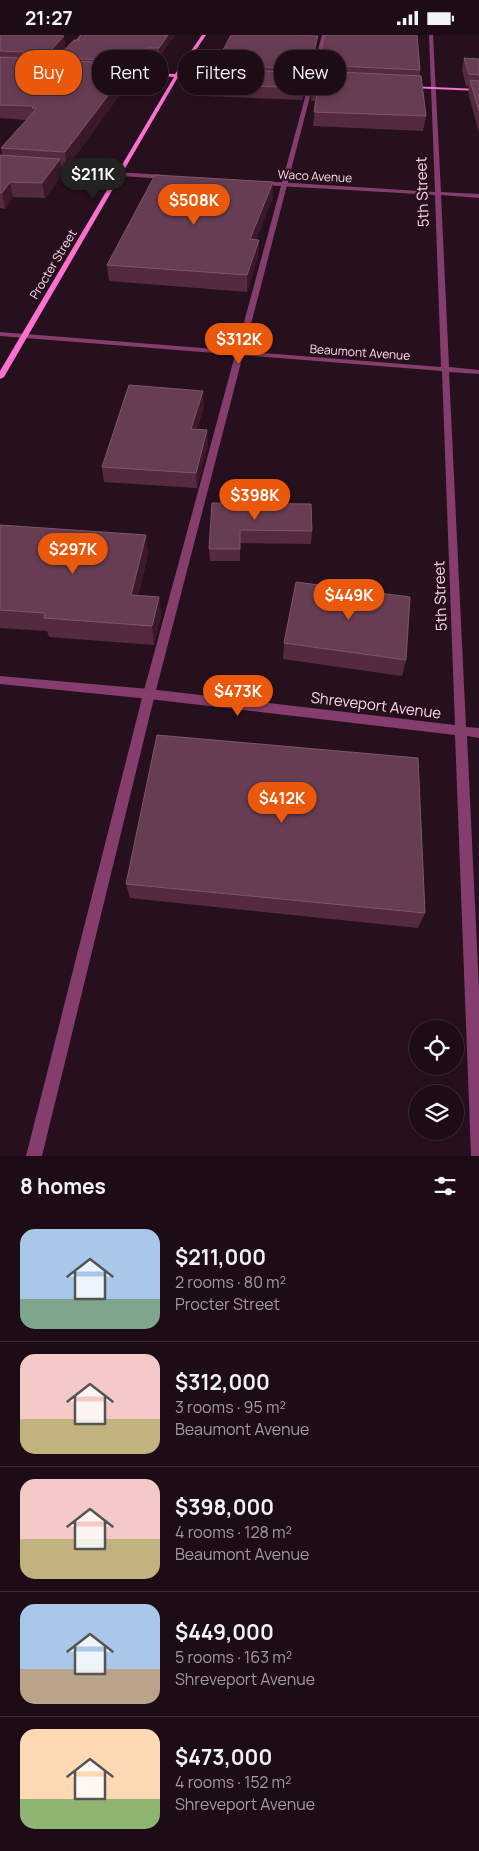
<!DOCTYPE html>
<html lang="en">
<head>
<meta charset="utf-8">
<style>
	:root { --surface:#1d0c16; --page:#25151f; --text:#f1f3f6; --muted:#a09ba1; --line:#3b2c35; --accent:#ea580c }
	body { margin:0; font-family:Manrope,sans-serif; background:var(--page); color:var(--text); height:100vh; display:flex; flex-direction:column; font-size:19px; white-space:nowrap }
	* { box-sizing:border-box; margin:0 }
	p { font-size:16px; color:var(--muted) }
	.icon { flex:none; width:28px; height:28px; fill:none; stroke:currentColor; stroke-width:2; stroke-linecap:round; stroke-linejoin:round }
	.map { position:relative; height:1121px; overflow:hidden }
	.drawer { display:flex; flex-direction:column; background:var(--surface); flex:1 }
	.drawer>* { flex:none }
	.guide { position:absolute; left:15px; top:15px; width:450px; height:45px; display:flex; gap:10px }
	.tools { position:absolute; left:409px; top:985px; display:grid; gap:10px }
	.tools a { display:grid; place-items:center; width:55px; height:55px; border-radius:50%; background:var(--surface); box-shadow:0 2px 8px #0003,0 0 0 1px var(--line); font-size:25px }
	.price { position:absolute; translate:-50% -42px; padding:0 11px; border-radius:18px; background:var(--accent); color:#fff; font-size:16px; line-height:32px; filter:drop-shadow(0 1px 2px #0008) }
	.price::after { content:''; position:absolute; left:50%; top:30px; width:15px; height:11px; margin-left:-8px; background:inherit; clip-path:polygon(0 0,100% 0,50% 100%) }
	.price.selected { background:#222; color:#fff }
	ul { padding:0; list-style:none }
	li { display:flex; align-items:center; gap:15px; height:125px; padding:0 20px }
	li+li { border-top:1px solid var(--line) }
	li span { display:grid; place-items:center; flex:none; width:140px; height:100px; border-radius:15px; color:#555 }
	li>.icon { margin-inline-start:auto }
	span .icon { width:60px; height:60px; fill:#fffc; stroke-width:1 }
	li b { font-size:21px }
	h2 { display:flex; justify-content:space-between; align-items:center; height:60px; padding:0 20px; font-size:21px }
	.pill { padding:0 18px; border-radius:20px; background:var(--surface); box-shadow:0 2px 8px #0003,0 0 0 1px var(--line); font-size:18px; line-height:45px }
	.pill.selected { background:var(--accent); color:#fff }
	.status { display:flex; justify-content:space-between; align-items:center; height:35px; padding:0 25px; background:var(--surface); direction:ltr }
	.status svg { height:14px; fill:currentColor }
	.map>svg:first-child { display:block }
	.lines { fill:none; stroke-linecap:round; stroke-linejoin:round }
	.lane { fill:#853d6d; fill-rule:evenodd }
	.street { fill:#853d6d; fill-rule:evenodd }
	.secondary { fill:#fb71d0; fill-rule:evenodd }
	.wall { fill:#552a40 }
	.shaded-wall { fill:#3b182a }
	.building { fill:#673d53; stroke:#7f556b }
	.labels { text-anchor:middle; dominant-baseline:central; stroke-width:4; stroke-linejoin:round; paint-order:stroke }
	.far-street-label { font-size:12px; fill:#fed7ef; stroke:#27101d }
	.street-label { font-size:15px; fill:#fed7ef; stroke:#27101d }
</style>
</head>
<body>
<div class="status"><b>21:27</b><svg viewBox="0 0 49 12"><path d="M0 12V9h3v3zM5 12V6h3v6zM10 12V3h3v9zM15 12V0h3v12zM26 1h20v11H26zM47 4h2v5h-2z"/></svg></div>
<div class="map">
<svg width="479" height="1121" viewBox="0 0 479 1121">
	<rect width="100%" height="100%" fill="#27101d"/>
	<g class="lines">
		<path class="lane" d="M 80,0 L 84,0 L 70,15 L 68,15 Z
			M 322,0 L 326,0 L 155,659 L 42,1121 L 26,1121 L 143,659 Z"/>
		<path class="street" d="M 429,0 L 433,0 L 441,157 L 479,159 L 479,163 L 441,160 L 449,332 L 479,335 L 479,339 L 449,337 L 466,692 L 479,693 L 479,703 L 467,701 L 479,954 L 479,1121 L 471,1121 L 455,700 L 149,664 L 0,649 L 0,641 L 149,654 L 455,690 L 442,336 L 0,301 L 0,297 L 441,332 L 435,160 L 261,150 L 258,148 L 261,146 L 435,157 Z
			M 48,133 L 166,140 L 169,142 L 166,144 L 46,136 L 45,135 Z"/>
		<path class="secondary" d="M 202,0 L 206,0 L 179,40 L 223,43 L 221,44 L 178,42 L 4,342 L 0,344 L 0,336 L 174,42 L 119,38 L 121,37 L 175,39 Z
			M 293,45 L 326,47 L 328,48 L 326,49 L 291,47 Z
			M 409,51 L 479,54 L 479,56 L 411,53 Z"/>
	</g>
	<path class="wall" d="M 0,0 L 66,13 L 81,5 L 85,0 L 175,0 L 159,22 L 148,21 L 138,35 L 133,35 L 133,42 L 67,132 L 61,132 L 62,140 L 45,163 L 13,162 L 5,174 L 0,173 L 0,120 L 3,121 L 1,113 L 27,85 L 0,83 Z
		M 317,9 L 308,44 L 307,43 L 307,50 L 302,65 L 205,61 L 204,49 L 216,34 L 215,30 Z
		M 464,23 L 479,24 L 479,98 L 468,57 L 469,52 L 466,51 L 462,35 Z
		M 317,30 L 420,35 L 420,41 L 426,81 L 423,96 L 313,91 L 316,66 L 311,66 L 312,52 L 317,36 Z
		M 273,147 L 273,162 L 256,205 L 259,205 L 258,221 L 247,257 L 109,246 L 107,230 Z
		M 204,371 L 197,394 L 207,395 L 208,409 L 197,453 L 104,447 L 102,432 Z
		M 212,468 L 312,496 L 311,509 L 240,508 L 240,526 L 210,526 L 209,514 Z
		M 0,490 L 146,500 L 148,519 L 138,561 L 159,562 L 161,581 L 154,610 L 49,602 L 47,596 L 0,593 Z
		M 284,608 L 406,625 L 402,641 L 283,624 Z
		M 126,849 L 425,878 L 418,893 L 130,863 Z"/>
	<path class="shaded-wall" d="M 168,0 L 175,0 L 159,22 L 159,13 Z
		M 64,1 L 66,13 L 50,31 L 48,18 Z
		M 318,1 L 317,9 L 308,44 L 309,34 Z
		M 147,13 L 148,21 L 138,35 L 137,26 Z
		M 132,29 L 133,42 L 67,132 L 65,117 Z
		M 307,38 L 307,50 L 302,65 L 303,53 Z
		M 60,124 L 62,140 L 45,163 L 42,148 Z
		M 10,147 L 13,162 L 5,174 L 2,158 Z
		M 273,147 L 273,162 L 250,221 L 250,204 Z
		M 259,205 L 258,221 L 247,257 L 247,240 Z
		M 203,356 L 204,371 L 192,409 L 191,394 Z
		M 207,395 L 208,409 L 197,453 L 196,438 Z
		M 146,500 L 148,519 L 133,579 L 131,560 Z
		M 159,562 L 161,581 L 154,610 L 152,591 Z"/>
	<path class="building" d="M 0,0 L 52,0 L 64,1 L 48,18 L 0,16 Z
		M 85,0 L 168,0 L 159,13 L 147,13 L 137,26 L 57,23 L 74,5 L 81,5 Z
		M 231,0 L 296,0 L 318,1 L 309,34 L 215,30 Z
		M 325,0 L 417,0 L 420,35 L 317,30 Z
		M 0,22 L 132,29 L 65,117 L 1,113 L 37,73 L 32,73 L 34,71 L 0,70 Z
		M 464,23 L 479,24 L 479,40 L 469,39 Z
		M 212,33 L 307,38 L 303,53 L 204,49 Z
		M 316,36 L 421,41 L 426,81 L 314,77 L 318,52 L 312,52 Z
		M 470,45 L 479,46 L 479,76 Z
		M 0,120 L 60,124 L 42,148 L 10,147 L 2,158 L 0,158 Z
		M 155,140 L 273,147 L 250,204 L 259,205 L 247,240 L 107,230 Z
		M 129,350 L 203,356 L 191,394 L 207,395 L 196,438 L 102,432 Z
		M 212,468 L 311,469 L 312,496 L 240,495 L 240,514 L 209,514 Z
		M 0,490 L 146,500 L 131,560 L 159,562 L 152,591 L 44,583 L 45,578 L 0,575 Z
		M 296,547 L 410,562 L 406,625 L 284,608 Z
		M 157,700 L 418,723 L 425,878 L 126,849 Z"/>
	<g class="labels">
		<g class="far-street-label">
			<text transform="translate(315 141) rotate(3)">Waco Avenue</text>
			<text transform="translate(53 229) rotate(-59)">Procter Street</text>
			<text transform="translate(360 317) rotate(4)">Beaumont Avenue</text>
		</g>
		<g class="street-label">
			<text transform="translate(422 157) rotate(-92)">5th Street</text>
			<text transform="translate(440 561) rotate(-92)">5th Street</text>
			<text transform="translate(376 670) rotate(7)">Shreveport Avenue</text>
		</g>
	</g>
</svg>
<div class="tools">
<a><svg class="icon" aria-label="locate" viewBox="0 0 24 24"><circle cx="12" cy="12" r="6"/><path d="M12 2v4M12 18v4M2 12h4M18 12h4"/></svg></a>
<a><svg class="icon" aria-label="layers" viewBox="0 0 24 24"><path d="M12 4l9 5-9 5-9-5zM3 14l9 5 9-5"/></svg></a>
</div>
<b class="price selected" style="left:93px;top:165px">$211K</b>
<b class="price" style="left:194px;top:191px">$508K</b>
<b class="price" style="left:239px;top:330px">$312K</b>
<b class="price" style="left:255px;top:486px">$398K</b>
<b class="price" style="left:73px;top:540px">$297K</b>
<b class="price" style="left:349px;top:586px">$449K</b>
<b class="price" style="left:238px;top:682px">$473K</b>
<b class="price" style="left:282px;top:789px">$412K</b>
<div class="guide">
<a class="pill selected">Buy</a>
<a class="pill">Rent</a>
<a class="pill">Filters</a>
<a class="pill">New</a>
</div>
</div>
<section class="drawer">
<h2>8 homes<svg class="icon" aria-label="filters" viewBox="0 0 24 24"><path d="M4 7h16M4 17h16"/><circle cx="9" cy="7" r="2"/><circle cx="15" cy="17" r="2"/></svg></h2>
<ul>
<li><span style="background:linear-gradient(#a9c7e8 70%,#7fa58c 0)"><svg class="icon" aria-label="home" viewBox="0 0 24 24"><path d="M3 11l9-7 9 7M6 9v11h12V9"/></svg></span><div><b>$211,000</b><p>2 rooms · 80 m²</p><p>Procter Street</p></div></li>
<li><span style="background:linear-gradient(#f6c9c9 65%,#c2b280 0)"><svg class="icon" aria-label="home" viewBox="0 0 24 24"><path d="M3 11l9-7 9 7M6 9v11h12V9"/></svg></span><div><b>$312,000</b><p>3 rooms · 95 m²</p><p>Beaumont Avenue</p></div></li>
<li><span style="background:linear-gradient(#f6c9c9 60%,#c2b280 0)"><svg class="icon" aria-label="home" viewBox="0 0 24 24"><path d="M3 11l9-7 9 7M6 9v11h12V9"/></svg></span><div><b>$398,000</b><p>4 rooms · 128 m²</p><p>Beaumont Avenue</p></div></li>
<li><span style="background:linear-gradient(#a9c7e8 65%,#b9a48a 0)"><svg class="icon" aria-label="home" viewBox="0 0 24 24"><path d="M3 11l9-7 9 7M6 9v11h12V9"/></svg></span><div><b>$449,000</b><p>5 rooms · 163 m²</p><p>Shreveport Avenue</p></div></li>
<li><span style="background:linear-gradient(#ffd9b3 70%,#8fb573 0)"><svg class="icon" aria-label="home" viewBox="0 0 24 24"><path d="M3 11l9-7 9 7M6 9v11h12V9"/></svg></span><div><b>$473,000</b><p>4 rooms · 152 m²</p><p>Shreveport Avenue</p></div></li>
</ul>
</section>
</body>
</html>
